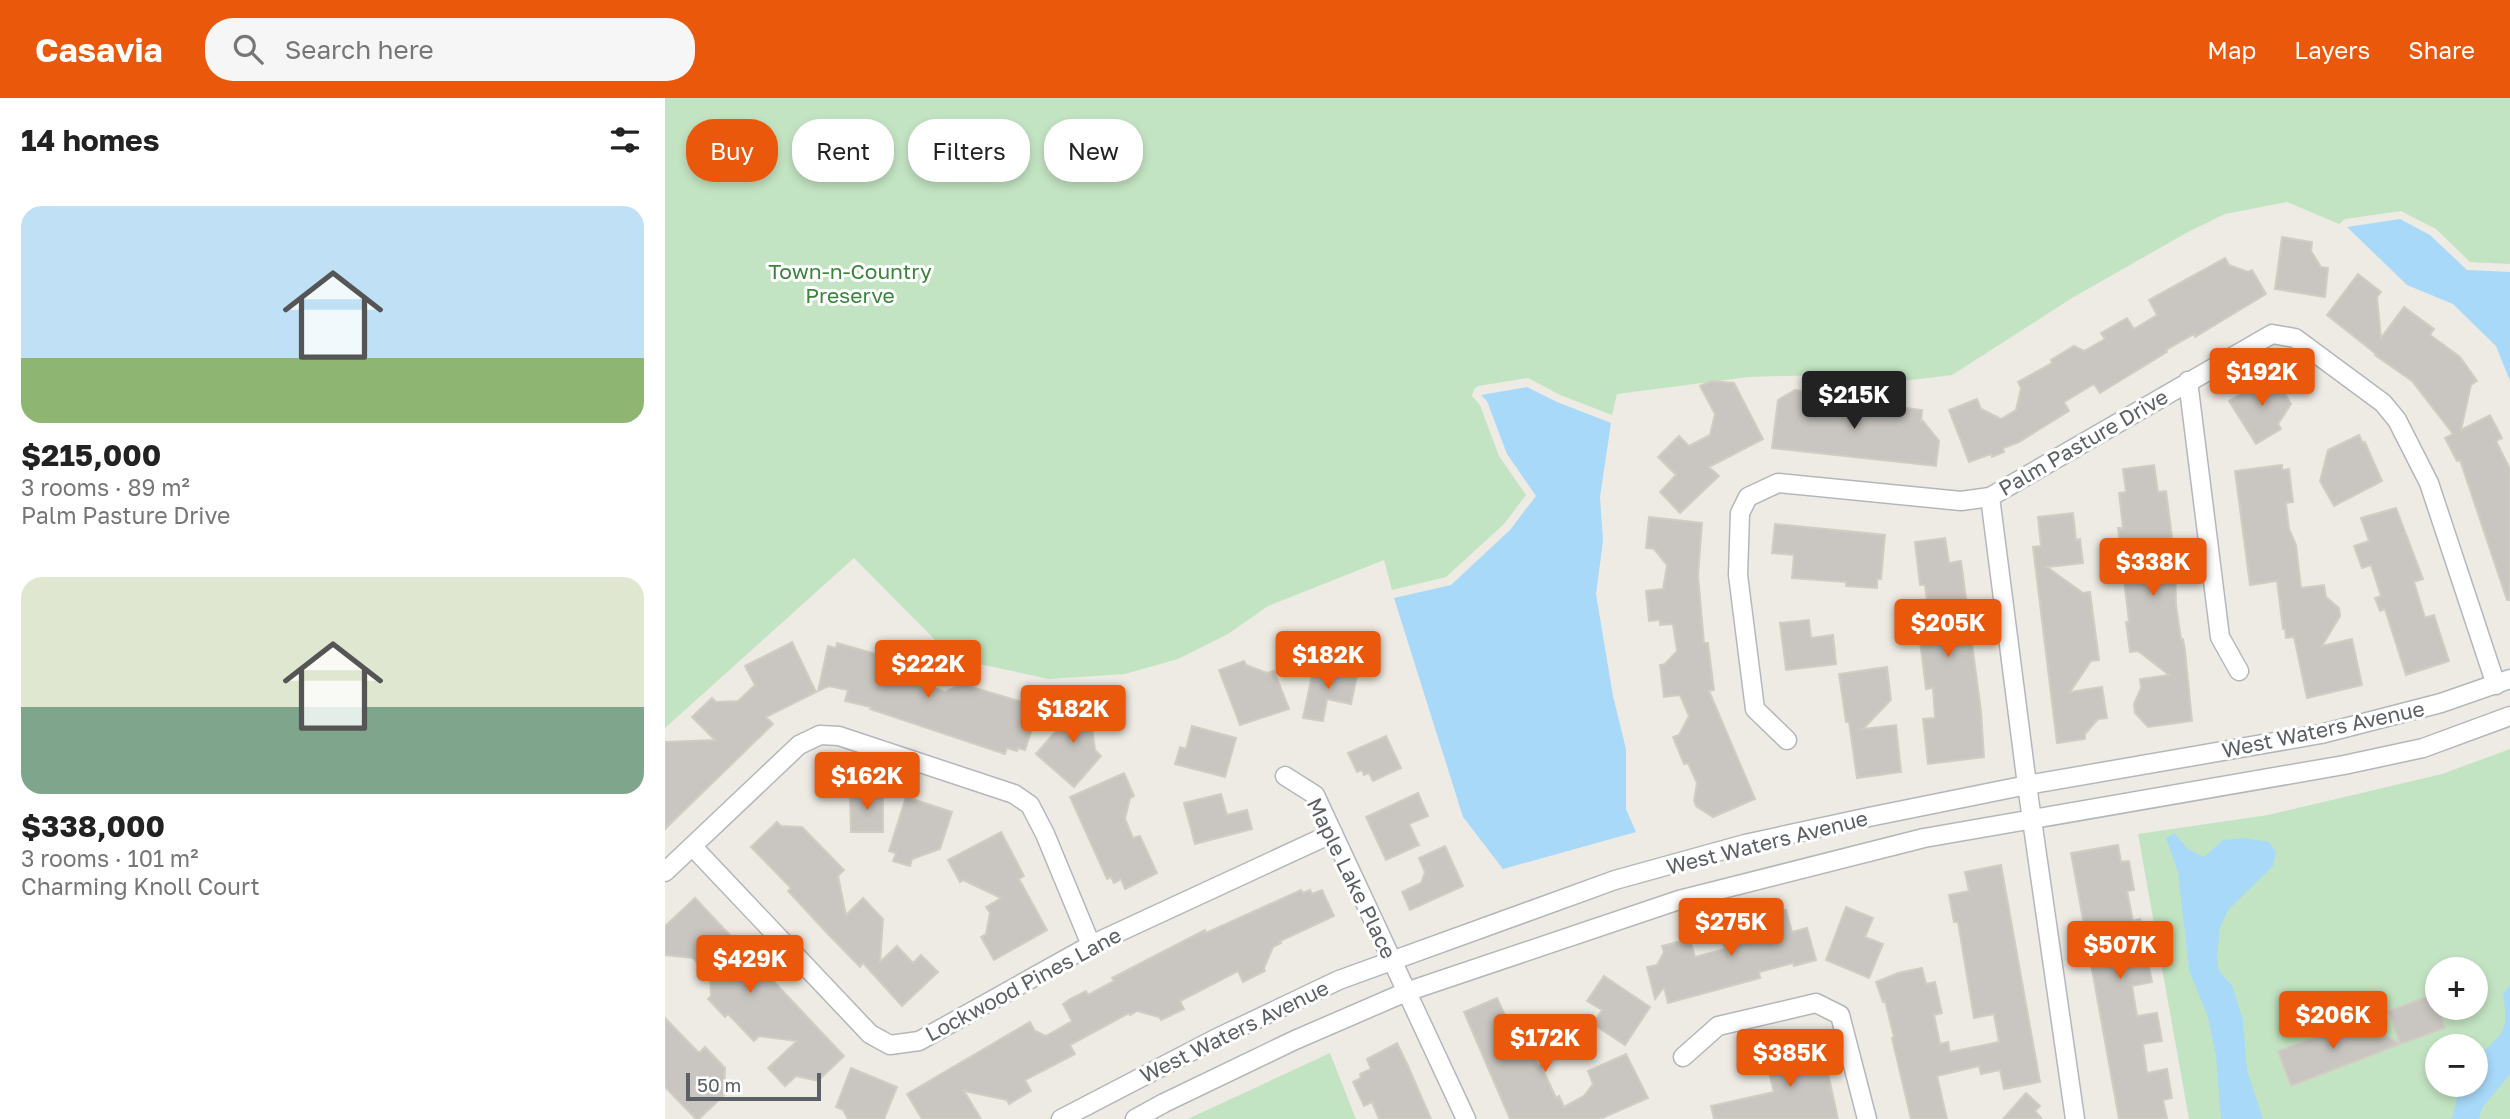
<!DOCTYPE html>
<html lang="en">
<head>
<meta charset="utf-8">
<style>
	:root { --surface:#fff; --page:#f6f6f6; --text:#222; --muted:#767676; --accent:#ea580c }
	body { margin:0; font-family:"Golos Text",sans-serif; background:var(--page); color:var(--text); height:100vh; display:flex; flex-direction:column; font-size:26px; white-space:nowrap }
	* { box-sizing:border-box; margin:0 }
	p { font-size:23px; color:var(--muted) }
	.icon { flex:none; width:38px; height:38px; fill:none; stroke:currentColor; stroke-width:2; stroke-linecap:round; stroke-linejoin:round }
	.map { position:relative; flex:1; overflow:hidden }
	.sheet { display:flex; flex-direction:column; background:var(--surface); width:665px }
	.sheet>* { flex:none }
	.guide { position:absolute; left:21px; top:21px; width:665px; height:63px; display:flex; gap:14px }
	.fabs { position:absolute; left:1760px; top:859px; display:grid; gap:14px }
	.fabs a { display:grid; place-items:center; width:63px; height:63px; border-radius:50%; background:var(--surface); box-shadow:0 4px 10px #0003; font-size:35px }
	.scale { position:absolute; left:21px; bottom:18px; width:135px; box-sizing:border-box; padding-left:7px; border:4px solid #5c6064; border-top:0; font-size:19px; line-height:24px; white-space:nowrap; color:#5c6064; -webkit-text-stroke:5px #fff; paint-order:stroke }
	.price { position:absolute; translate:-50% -60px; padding:0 16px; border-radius:7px; background:var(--accent); color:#fff; font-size:23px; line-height:46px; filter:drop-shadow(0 2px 4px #0008) }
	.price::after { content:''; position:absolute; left:50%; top:42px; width:21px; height:16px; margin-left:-10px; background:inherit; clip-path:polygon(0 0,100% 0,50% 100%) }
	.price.current { background:#222; color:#fff }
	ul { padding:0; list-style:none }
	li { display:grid; align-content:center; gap:14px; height:371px; padding:0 21px }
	li span { display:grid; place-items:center; height:217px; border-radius:21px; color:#555 }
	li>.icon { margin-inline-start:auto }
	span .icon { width:126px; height:126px; fill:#fffc; stroke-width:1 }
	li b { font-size:30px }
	h2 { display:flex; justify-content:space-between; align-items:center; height:84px; padding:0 21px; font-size:30px }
	.pill { padding:0 24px; border-radius:28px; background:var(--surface); box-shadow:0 4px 10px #0003; font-size:24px; line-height:63px }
	.pill.current { background:var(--accent); color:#fff }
	header { display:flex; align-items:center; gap:42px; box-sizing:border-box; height:98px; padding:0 35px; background:var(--accent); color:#fff }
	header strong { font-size:33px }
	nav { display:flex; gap:38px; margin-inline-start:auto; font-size:24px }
	.search { width:490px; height:63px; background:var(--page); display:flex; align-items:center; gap:18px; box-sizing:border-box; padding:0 24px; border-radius:28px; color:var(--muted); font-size:26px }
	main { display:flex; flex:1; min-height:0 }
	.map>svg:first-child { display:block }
	.green { fill:#c3e4c2; fill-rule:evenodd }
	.water { fill:#a8d9f9 }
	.building { fill:#c9c6c1; stroke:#d2cdc3; stroke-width:2 }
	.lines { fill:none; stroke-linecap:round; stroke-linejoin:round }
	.minor-casing { stroke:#b4b7ba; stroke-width:21 }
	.minor { stroke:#fff; stroke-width:18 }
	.labels { text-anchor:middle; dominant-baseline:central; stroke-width:6; stroke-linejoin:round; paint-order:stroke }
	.park-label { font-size:21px; fill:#3b843c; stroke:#fff }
	.street-label { font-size:21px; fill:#5c6064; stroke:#fff }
</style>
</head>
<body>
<header>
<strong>Casavia</strong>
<div class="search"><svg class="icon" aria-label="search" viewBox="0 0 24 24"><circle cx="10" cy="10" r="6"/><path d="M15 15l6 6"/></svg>Search here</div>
<nav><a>Map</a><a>Layers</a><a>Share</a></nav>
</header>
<main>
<section class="sheet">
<h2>14 homes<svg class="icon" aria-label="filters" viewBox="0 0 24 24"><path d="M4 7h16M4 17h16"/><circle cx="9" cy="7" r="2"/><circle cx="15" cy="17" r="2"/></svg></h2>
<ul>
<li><span style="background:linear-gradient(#bfe0f5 70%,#8fb573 0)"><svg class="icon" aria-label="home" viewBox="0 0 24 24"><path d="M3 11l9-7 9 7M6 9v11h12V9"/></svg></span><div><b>$215,000</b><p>3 rooms · 89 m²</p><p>Palm Pasture Drive</p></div></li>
<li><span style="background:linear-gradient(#dfe7d0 60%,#7fa58c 0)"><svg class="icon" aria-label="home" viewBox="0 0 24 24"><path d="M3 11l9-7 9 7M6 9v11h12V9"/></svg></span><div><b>$338,000</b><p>3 rooms · 101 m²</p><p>Charming Knoll Court</p></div></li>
</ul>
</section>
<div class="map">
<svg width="1845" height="1021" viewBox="0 0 1845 1021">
	<rect width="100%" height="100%" fill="#eeebe4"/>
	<path class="green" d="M 0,0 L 1845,0 L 1845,166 L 1805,164 L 1771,131 L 1736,113 L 1680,121 L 1674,126 L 1622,104 L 1560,116 L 1523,134 L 1407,200 L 1287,277 L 1221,285 L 1151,277 L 1084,279 L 952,296 L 947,317 L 895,297 L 863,280 L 813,288 L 809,291 L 807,298 L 815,307 L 834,358 L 861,397 L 839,426 L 781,479 L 727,492 L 719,462 L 603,508 L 563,536 L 513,561 L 460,576 L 384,581 L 314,566 L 283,555 L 189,460 L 0,630 Z
		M 1845,651 L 1845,1021 L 1524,1021 L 1473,736 L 1603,717 L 1777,676 ZM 1773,872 L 1811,872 L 1811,910 L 1773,910 ZM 1773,948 L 1811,948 L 1811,987 L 1773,987 Z
		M 665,955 L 691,1021 L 523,1021 L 527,1019 Z"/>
	<path class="water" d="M 1735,121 L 1765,137 L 1802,172 L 1845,174 L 1845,283 L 1831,248 L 1788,206 L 1742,187 L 1682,129 Z
		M 862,289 L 892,304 L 946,325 L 935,399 L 938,443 L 931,496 L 948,598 L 961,651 L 961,711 L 971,734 L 838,771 L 798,719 L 729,500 L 786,487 L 845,432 L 871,398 L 842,356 L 822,303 L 816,297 Z
		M 1509,735 L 1523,751 L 1539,759 L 1558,742 L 1578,740 L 1604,744 L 1611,754 L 1608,768 L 1563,812 L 1555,830 L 1552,860 L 1554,873 L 1567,887 L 1578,922 L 1582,972 L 1598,1021 L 1556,1021 L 1551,958 L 1543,919 L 1524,872 L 1513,774 L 1501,740 Z
		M 1845,887 L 1845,976 L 1817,1010 L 1814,1021 L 1787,1021 L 1795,987 L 1811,987 L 1811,962 C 1836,933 1845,939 1838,896 Z"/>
	<path class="building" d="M 1617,139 L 1647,144 L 1646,153 L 1656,169 L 1663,170 L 1660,199 L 1610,191 Z
		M 1560,160 L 1564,167 L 1583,174 L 1587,172 L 1601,196 L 1530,239 L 1529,236 L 1501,252 L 1502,254 L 1435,295 L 1429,286 L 1399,304 L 1404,313 L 1354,344 L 1338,350 L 1339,354 L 1327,359 L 1326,356 L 1304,364 L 1284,312 L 1312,301 L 1316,311 L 1336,321 L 1351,312 L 1356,290 L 1353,284 L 1387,265 L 1386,262 L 1409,248 L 1419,253 L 1440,241 L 1436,235 L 1462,220 L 1469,231 L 1492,217 L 1484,202 Z
		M 1693,176 L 1716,194 L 1712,199 L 1716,240 L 1739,209 L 1769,231 L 1765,237 L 1795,259 L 1812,283 L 1806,287 L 1796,332 L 1825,317 L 1837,340 L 1831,343 L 1845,371 L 1845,502 L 1842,502 L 1795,362 L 1792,363 L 1780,340 L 1788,336 L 1747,283 L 1710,257 L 1711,256 L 1662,217 Z
		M 1608,276 L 1626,306 L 1613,326 L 1616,331 L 1591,346 L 1564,303 Z
		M 1046,283 L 1069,285 L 1098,341 L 1044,369 L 1054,378 L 1015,415 L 995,394 L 1011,377 L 993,359 L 1014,338 L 1024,348 L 1045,337 L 1050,316 L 1035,288 Z
		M 1130,292 L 1137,293 L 1167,320 L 1169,300 L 1257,312 L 1256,324 L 1258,323 L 1274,343 L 1271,368 L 1107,350 L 1113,302 Z
		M 1694,337 L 1698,345 L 1700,344 L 1717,383 L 1669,408 L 1655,383 L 1663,352 Z
		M 1489,367 L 1493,394 L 1501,393 L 1510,462 L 1511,508 L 1516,541 L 1518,541 L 1520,553 L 1527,623 L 1483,629 L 1470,615 L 1469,606 L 1476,590 L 1475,581 L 1504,577 L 1473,553 L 1465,554 L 1461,524 L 1464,524 L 1453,430 L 1458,430 L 1454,395 L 1461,394 L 1458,371 Z
		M 1617,367 L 1617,372 L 1624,371 L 1628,404 L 1621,405 L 1624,431 L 1631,447 L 1636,490 L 1659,487 L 1661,499 L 1674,510 L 1675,518 L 1657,548 L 1687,541 L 1697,587 L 1642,600 L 1629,539 L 1621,540 L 1620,531 L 1618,531 L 1612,483 L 1585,487 L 1570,373 Z
		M 1731,410 L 1758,481 L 1749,484 L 1760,520 L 1769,517 L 1784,563 L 1741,577 L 1720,511 L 1715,513 L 1710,500 L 1716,498 L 1706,467 L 1697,470 L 1689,448 L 1704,443 L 1696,420 Z
		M 1408,415 L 1411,442 L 1415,441 L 1418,465 L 1382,469 L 1418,495 L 1425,494 L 1434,562 L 1426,563 L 1405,594 L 1437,589 L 1442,620 L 1433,621 L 1420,636 L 1420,641 L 1392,645 L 1368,449 L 1376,448 L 1373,419 Z
		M 984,419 L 1037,425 L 1033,477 L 1039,545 L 1043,545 L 1049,592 L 1044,593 L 1090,701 L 1048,719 L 1031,708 L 1029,703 L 1032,685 L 1023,665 L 1019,666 L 1008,639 L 1014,637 L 1024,618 L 1015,597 L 999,599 L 995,567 L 1000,566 L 1012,553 L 1008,526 L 995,527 L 995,522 L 984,523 L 981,493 L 998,491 L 1002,467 L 989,451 L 981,450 Z
		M 1110,426 L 1220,437 L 1216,481 L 1212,481 L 1212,490 L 1181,488 L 1181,484 L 1127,480 L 1129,457 L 1107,455 Z
		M 1280,440 L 1284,465 L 1296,463 L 1316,613 L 1319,659 L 1263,666 L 1258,621 L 1270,620 L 1268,590 L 1261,591 L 1252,519 L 1264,518 L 1260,487 L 1255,487 L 1250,444 Z
		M 1144,522 L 1146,540 L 1168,537 L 1171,566 L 1121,572 L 1115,525 Z
		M 127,544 L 151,594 L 101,619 L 108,626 L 0,731 L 0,644 L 50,642 L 27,619 L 47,600 L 51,604 L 73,603 L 90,587 L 80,568 Z
		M 172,545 L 246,566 L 257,586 L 280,594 L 297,586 L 374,609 L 360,652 L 353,650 L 352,653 L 342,650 L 340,656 L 205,611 L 206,609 L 180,603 L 183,592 L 164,588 L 153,593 L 163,548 L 171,550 Z
		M 579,563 L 581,567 L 602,575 L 609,573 L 624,611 L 575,627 L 554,572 Z
		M 649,568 L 692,577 L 686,606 L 662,601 L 658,623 L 638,620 Z
		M 1222,569 L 1226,602 L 1198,631 L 1231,627 L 1236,674 L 1192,680 L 1184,624 L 1181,624 L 1174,576 Z
		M 418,602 L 437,619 L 427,630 L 430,652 L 436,658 L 409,689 L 371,656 Z
		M 527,628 L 571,640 L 560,679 L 510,666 L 515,649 L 521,651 Z
		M 721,638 L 736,670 L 708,683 L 704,675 L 699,677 L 697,672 L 692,674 L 683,655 Z
		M 459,675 L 469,698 L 465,700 L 460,721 L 468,740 L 475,738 L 492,775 L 460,791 L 456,781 L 449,785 L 446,779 L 442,781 L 405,699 Z
		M 200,691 L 218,691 L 218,734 L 186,734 L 185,698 L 200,698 Z
		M 753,695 L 763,718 L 744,726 L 754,747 L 721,762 L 701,719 Z
		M 556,696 L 562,717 L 582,712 L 587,731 L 530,746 L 519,705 Z
		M 241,699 L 287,714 L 275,751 L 247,761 L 245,768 L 228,763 L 231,755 L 224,753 Z
		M 112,724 L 116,728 L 137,729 L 179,772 L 173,778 L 181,817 L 198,800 L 218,821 L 215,864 L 232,848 L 248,865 L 256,857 L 273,874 L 237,908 L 198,865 L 195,869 L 162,835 L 123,793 L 126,790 L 86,749 Z
		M 336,734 L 359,778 L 354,781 L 382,832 L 329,862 L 316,839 L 321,836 L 325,815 L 321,809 L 336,800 L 298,782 L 295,784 L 283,762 Z
		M 1453,747 L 1456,764 L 1464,763 L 1469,792 L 1462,793 L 1468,823 L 1475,821 L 1487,884 L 1467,888 L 1472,918 L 1492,915 L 1497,943 L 1478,946 L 1482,975 L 1502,971 L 1507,1000 L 1498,1002 L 1502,1020 L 1493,1021 L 1454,1021 L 1406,755 Z
		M 780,748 L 798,788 L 745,812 L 737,794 L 756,785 L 760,774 L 754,760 Z
		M 1336,767 L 1375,984 L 1339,991 L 1335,972 L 1316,976 L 1314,968 L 1272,978 L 1282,1021 L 1246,1021 L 1227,940 L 1229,939 L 1220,903 L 1218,904 L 1211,884 L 1233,875 L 1257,870 L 1261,886 L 1270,884 L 1277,915 L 1269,917 L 1275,946 L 1283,944 L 1285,954 L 1334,944 L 1329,916 L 1309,920 L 1293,824 L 1289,824 L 1284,797 L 1304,793 L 1300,774 Z
		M 636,792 L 638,795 L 645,792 L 647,796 L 657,792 L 669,818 L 615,843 L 616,845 L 608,849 L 599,870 L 600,873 L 578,884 L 573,873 L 515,903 L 519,911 L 496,922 L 494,919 L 472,913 L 465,917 L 464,915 L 405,947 L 410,956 L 360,982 L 366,993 L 344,1006 L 342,1002 L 299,993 L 316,1021 L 257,1021 L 242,996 L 365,924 L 370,933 L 381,938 L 407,923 L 398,906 L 405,901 L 421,893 L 423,897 L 449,883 L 447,880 L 540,832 L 541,835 Z
		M 30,800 L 179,958 L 153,983 L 131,978 L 120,988 L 103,970 L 132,943 L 94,938 L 89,943 L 63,916 L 60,919 L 43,901 L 46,898 L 45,878 L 28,860 L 0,857 L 0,828 Z
		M 1181,809 L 1208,820 L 1200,839 L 1218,846 L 1204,880 L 1161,862 Z
		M 1121,812 L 1127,834 L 1142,830 L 1151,862 L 1129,868 L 1128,865 L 1094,874 L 1095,880 L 1003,905 L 999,889 L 990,901 L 982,869 L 992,867 L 999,854 L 997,848 L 1025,841 L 1030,859 L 1060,851 L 1056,834 L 1091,825 L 1090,820 Z
		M 939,878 L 985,909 L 960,947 L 928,926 L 937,912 L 922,903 Z
		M 1773,895 L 1773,911 L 1780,930 L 1735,946 L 1723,913 Z
		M 832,900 L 842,922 L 852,918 L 873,968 L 876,967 L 891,1000 L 894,998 L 899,1009 L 919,998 L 928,986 L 923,973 L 961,956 L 983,1000 L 935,1021 L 845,1021 L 799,914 Z
		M 0,920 L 34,955 L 40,949 L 60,970 L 59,997 L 34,1021 L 31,1021 L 0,989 Z
		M 1696,922 L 1735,946 L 1626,988 L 1613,953 Z
		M 1155,938 L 1173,1021 L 1049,1021 L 1046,1008 L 1109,994 L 1103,970 L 1123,966 L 1118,947 Z
		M 732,945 L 743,968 L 766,1021 L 714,1021 L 707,1004 L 699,1008 L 688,984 L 696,980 L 695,976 L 706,971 L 702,961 Z
		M 186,970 L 232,989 L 219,1021 L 183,1021 L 178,1012 L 171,1009 Z
		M 1361,995 L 1375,1008 L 1370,1013 L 1377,1021 L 1338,1021 Z"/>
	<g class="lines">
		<defs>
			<path id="minor" d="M 1523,283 L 1555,539 L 1574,573
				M 1325,399 L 1362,687 L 1410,1021
				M 1122,642 L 1090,611 L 1073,477 L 1075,415 L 1083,399 L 1113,385 L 1296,403 L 1325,399 L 1607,236 L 1630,240 L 1718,305 L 1732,322 L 1764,385 L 1831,587
				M 620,678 L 650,697 L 801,1021
				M 27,748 L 205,936 L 225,947 L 254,943 L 426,847 L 668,735
				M 0,774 L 134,647 L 155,637 L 174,638 L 349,696 L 365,707 L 380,736 L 426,847
				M 1018,959 L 1053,928 L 1151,905 L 1175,917 L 1202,1021
				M 396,1021 L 550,941 L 674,882 L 950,782 L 1080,746 L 1204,719 L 1362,687 L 1656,636 L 1776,605 L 1845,581
				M 470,1021 L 499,1005 L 630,942 L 741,894 L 1014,802 L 1259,740 L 1679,667 L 1758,650 L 1845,618"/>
		</defs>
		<use href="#minor" class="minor-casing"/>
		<use href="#minor" class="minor"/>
	</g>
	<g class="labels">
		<g class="park-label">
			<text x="185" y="173">Town-n-Country<tspan x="185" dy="24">Preserve</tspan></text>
		</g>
		<g class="street-label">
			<text transform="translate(1418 344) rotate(-30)">Palm Pasture Drive</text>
			<text transform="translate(1658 631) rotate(-12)">West Waters Avenue</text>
			<text transform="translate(1102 744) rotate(-14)">West Waters Avenue</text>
			<text transform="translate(687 780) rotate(64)">Maple Lake Place</text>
			<text transform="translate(358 886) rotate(-28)">Lockwood Pines Lane</text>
			<text transform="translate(569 933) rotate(-26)">West Waters Avenue</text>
		</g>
	</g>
</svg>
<div class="fabs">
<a>+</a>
<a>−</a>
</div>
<div class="scale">50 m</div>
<b class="price" style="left:1597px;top:310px">$192K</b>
<b class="price current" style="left:1189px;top:333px">$215K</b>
<b class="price" style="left:1488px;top:500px">$338K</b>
<b class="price" style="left:1283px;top:561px">$205K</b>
<b class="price" style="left:663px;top:593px">$182K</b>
<b class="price" style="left:263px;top:602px">$222K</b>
<b class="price" style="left:408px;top:647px">$182K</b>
<b class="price" style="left:202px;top:714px">$162K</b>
<b class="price" style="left:1066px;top:860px">$275K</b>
<b class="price" style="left:1455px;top:883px">$507K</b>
<b class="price" style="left:85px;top:897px">$429K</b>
<b class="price" style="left:1668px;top:953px">$206K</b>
<b class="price" style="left:880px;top:976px">$172K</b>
<b class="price" style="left:1125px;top:991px">$385K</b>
<div class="guide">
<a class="pill current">Buy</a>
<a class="pill">Rent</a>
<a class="pill">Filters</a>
<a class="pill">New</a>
</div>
</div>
</main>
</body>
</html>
